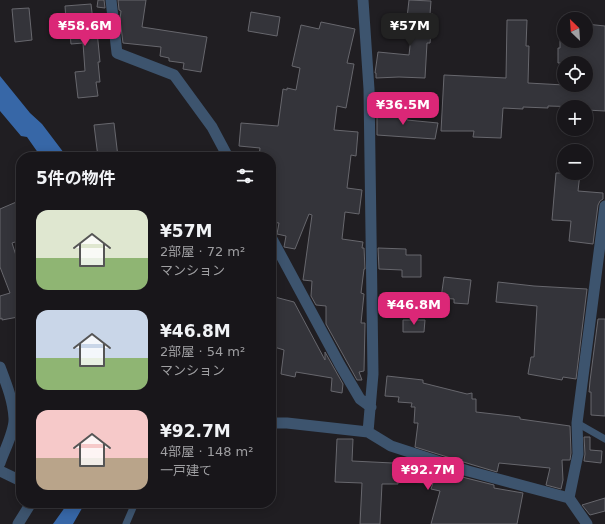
<!DOCTYPE html>
<html lang="ja">
<head>
<meta charset="utf-8">
<style>
	:root { --surface:#18161a; --page:#211f23; --text:#f1f3f6; --muted:#9f9fa2; --line:#363539; --accent:#db2777 }
	body { margin:0; font-family:"DejaVu Sans","Noto Sans JP",sans-serif; background:var(--page); color:var(--text); height:100vh; display:flex; flex-direction:column; font-size:15px; white-space:nowrap }
	* { box-sizing:border-box; margin:0 }
	p { font-size:13px; color:var(--muted) }
	.icon { flex:none; width:22px; height:22px; fill:none; stroke:currentColor; stroke-width:2; stroke-linecap:round; stroke-linejoin:round }
	.map { position:relative; flex:1; overflow:hidden }
	.sheet { position:absolute; left:16px; top:152px; width:260px; height:356px; display:flex; flex-direction:column; background:var(--surface); border-radius:16px; box-shadow:0 2px 10px #0003,0 0 0 1px var(--line) }
	.sheet>* { flex:none }
	.needle { width:26px; rotate:335deg }
	.fabs { position:absolute; left:557px; top:12px; display:grid; gap:8px }
	.fabs a { display:grid; place-items:center; width:36px; height:36px; border-radius:50%; background:var(--surface); box-shadow:0 2px 10px #0003,0 0 0 1px var(--line); font-size:20px }
	.price { position:absolute; translate:-50% -34px; padding:0 9px; border-radius:8px; background:var(--accent); color:#fff; font-size:13px; line-height:26px; filter:drop-shadow(0 1px 2px #0008) }
	.price::after { content:''; position:absolute; left:50%; top:24px; width:12px; height:9px; margin-left:-6px; background:inherit; clip-path:polygon(0 0,100% 0,50% 100%) }
	.price.current { background:#222; color:#fff }
	ul { padding:0; list-style:none }
	li { display:flex; align-items:center; gap:12px; height:100px; padding:0 20px }
	li span { display:grid; place-items:center; flex:none; width:112px; height:80px; border-radius:12px; color:#555 }
	li>.icon { margin-inline-start:auto }
	span .icon { width:48px; height:48px; fill:#fffc; stroke-width:1 }
	li b { font-size:17px }
	h2 { display:flex; justify-content:space-between; align-items:center; height:48px; padding:0 20px; font-size:17px }
	.map>svg:first-child { display:block }
	.water { fill:#3767a7 }
	.building { fill:#34343a; stroke:#67676d }
	.lines { fill:none; stroke-linecap:round; stroke-linejoin:round }
	.service { stroke:#3d546e; stroke-width:7 }
	.minor { stroke:#3d546e; stroke-width:11 }
</style>
</head>
<body>
<div class="map">
<svg width="605" height="524" viewBox="0 0 605 524">
	<rect width="100%" height="100%" fill="#201e22"/>
	<path class="water" d="M 0,76 L 30,113 L 42,124 L 67,157 L 41,157 L 27,137 L 21,136 L 0,111 Z
		M 68,503 L 85,503 L 73,524 L 53,524 Z"/>
	<path class="building" d="M 98,0 L 104,0 L 105,8 L 97,7 Z
		M 118,0 L 146,0 L 142,27 L 207,37 L 201,72 L 183,69 L 184,63 L 169,61 L 169,58 L 160,56 L 161,47 L 123,43 L 120,19 L 121,11 L 119,10 Z
		M 409,0 L 431,1 L 430,14 L 433,14 L 430,43 L 427,43 L 425,78 L 399,77 L 376,78 L 376,73 L 375,73 L 378,52 L 409,55 L 413,19 L 407,18 Z
		M 91,4 L 93,21 L 96,21 L 100,62 L 98,62 L 100,82 L 96,82 L 98,96 L 78,98 L 75,72 L 85,71 L 83,43 L 71,44 L 70,34 L 67,34 L 65,6 Z
		M 29,8 L 32,40 L 15,42 L 12,9 Z
		M 251,12 L 280,17 L 277,36 L 248,31 Z
		M 507,20 L 527,20 L 526,46 L 529,46 L 528,83 L 564,85 L 564,86 L 586,87 L 586,63 L 558,63 L 558,48 L 560,48 L 560,41 L 586,41 L 586,24 L 605,26 L 605,111 L 586,110 L 586,107 L 548,106 L 548,108 L 523,107 L 523,109 L 503,108 L 501,138 L 473,137 L 474,131 L 441,131 L 444,75 L 506,78 Z
		M 321,22 L 355,29 L 347,63 L 354,64 L 346,108 L 337,106 L 334,130 L 358,132 L 356,156 L 351,155 L 347,188 L 362,190 L 359,214 L 345,212 L 342,239 L 363,242 L 362,248 L 364,248 L 365,269 L 364,269 L 361,293 L 364,294 L 361,323 L 365,323 L 364,371 L 359,372 L 362,380 L 357,380 L 326,324 L 326,306 L 316,305 L 311,296 L 312,281 L 303,280 L 312,215 L 309,214 L 295,249 L 284,247 L 286,236 L 277,234 L 279,223 L 271,222 L 271,157 L 259,157 L 260,148 L 239,146 L 241,123 L 278,126 L 283,89 L 287,90 L 287,88 L 296,90 L 300,68 L 292,66 L 301,25 L 319,29 Z
		M 377,109 L 394,109 L 407,115 L 407,120 L 438,123 L 435,139 L 377,135 Z
		M 114,123 L 118,157 L 98,157 L 94,125 Z
		M 556,173 L 580,173 L 578,191 L 603,193 L 603,199 L 600,201 L 598,205 L 593,244 L 569,241 L 571,221 L 552,220 Z
		M 21,200 L 21,240 L 12,243 L 21,271 L 21,321 L 19,321 L 18,317 L 2,320 L 2,318 L 0,319 L 0,296 L 10,293 L 0,267 L 0,209 Z
		M 378,248 L 406,249 L 406,255 L 421,255 L 421,277 L 402,277 L 402,270 L 379,269 Z
		M 444,277 L 471,280 L 468,304 L 454,303 L 454,299 L 441,298 Z
		M 498,282 L 534,286 L 587,289 L 576,379 L 563,377 L 562,380 L 528,374 L 531,357 L 534,357 L 537,306 L 496,302 Z
		M 271,296 L 294,302 L 325,360 L 325,352 L 343,384 L 342,393 L 331,391 L 332,378 L 296,372 L 295,377 L 281,374 L 284,350 L 271,346 Z
		M 598,319 L 605,319 L 605,416 L 591,415 L 591,392 L 589,392 L 590,381 Z
		M 403,320 L 425,320 L 424,332 L 403,332 Z
		M 387,376 L 423,380 L 423,383 L 467,394 L 472,393 L 472,399 L 476,399 L 476,412 L 520,417 L 520,419 L 570,426 L 571,453 L 570,460 L 562,460 L 563,480 L 561,489 L 546,485 L 550,468 L 499,463 L 497,472 L 470,464 L 415,447 L 418,423 L 414,423 L 415,407 L 411,407 L 412,403 L 398,402 L 399,397 L 385,396 Z
		M 584,437 L 590,437 L 590,450 L 602,451 L 601,463 L 584,461 L 585,454 Z
		M 337,439 L 353,439 L 352,461 L 413,464 L 414,461 L 466,478 L 494,485 L 494,488 L 523,493 L 517,524 L 431,524 L 440,491 L 431,489 L 433,483 L 398,482 L 398,484 L 382,484 L 380,524 L 360,524 L 362,483 L 335,482 Z
		M 605,498 L 605,511 L 590,515 L 582,505 Z"/>
	<g class="lines">
		<path class="service" d="M 577,423 L 605,439
			M 126,524 L 135,503"/>
		<path class="minor" d="M 111,0 L 117,53 L 174,75 L 212,127 L 228,157
			M 363,0 L 369,89 L 373,374 L 368,432
			M 271,237 L 340,365 L 360,399 L 371,407
			M 0,367 C 6,383 13,400 14,418 C 15,430 4,451 0,463
			M 271,423 L 287,423 L 368,432 L 391,446 L 468,471 L 569,498 L 587,524
			M 0,471 L 21,481
			M 569,498 L 578,454 L 577,423 L 605,206
			M 18,524 L 31,503"/>
	</g>
</svg>
<div class="fabs">
<a><svg class="needle" viewBox="-14 -14 28 28"><path d="M0-13l5 13h-10z" fill="#e53935"/><path d="M0 13l5-13h-10z" fill="#9f9fa2"/></svg></a>
<a><svg class="icon" aria-label="locate" viewBox="0 0 24 24"><circle cx="12" cy="12" r="6"/><path d="M12 2v4M12 18v4M2 12h4M18 12h4"/></svg></a>
<a>+</a>
<a>−</a>
</div>
<b class="price" style="left:85px;top:47px">¥58.6M</b>
<b class="price current" style="left:410px;top:47px">¥57M</b>
<b class="price" style="left:403px;top:126px">¥36.5M</b>
<b class="price" style="left:414px;top:326px">¥46.8M</b>
<b class="price" style="left:428px;top:491px">¥92.7M</b>
<section class="sheet">
<h2>5件の物件<svg class="icon" aria-label="filters" viewBox="0 0 24 24"><path d="M4 7h16M4 17h16"/><circle cx="9" cy="7" r="2"/><circle cx="15" cy="17" r="2"/></svg></h2>
<ul>
<li><span style="background:linear-gradient(#dfe7d0 60%,#8fb573 0)"><svg class="icon" aria-label="home" viewBox="0 0 24 24"><path d="M3 11l9-7 9 7M6 9v11h12V9"/></svg></span><div><b>¥57M</b><p>2部屋 · 72 m²</p><p>マンション</p></div></li>
<li><span style="background:linear-gradient(#c9d6e8 60%,#8fb573 0)"><svg class="icon" aria-label="home" viewBox="0 0 24 24"><path d="M3 11l9-7 9 7M6 9v11h12V9"/></svg></span><div><b>¥46.8M</b><p>2部屋 · 54 m²</p><p>マンション</p></div></li>
<li><span style="background:linear-gradient(#f6c9c9 60%,#b9a48a 0)"><svg class="icon" aria-label="home" viewBox="0 0 24 24"><path d="M3 11l9-7 9 7M6 9v11h12V9"/></svg></span><div><b>¥92.7M</b><p>4部屋 · 148 m²</p><p>一戸建て</p></div></li>
</ul>
</section>
</div>
</body>
</html>
